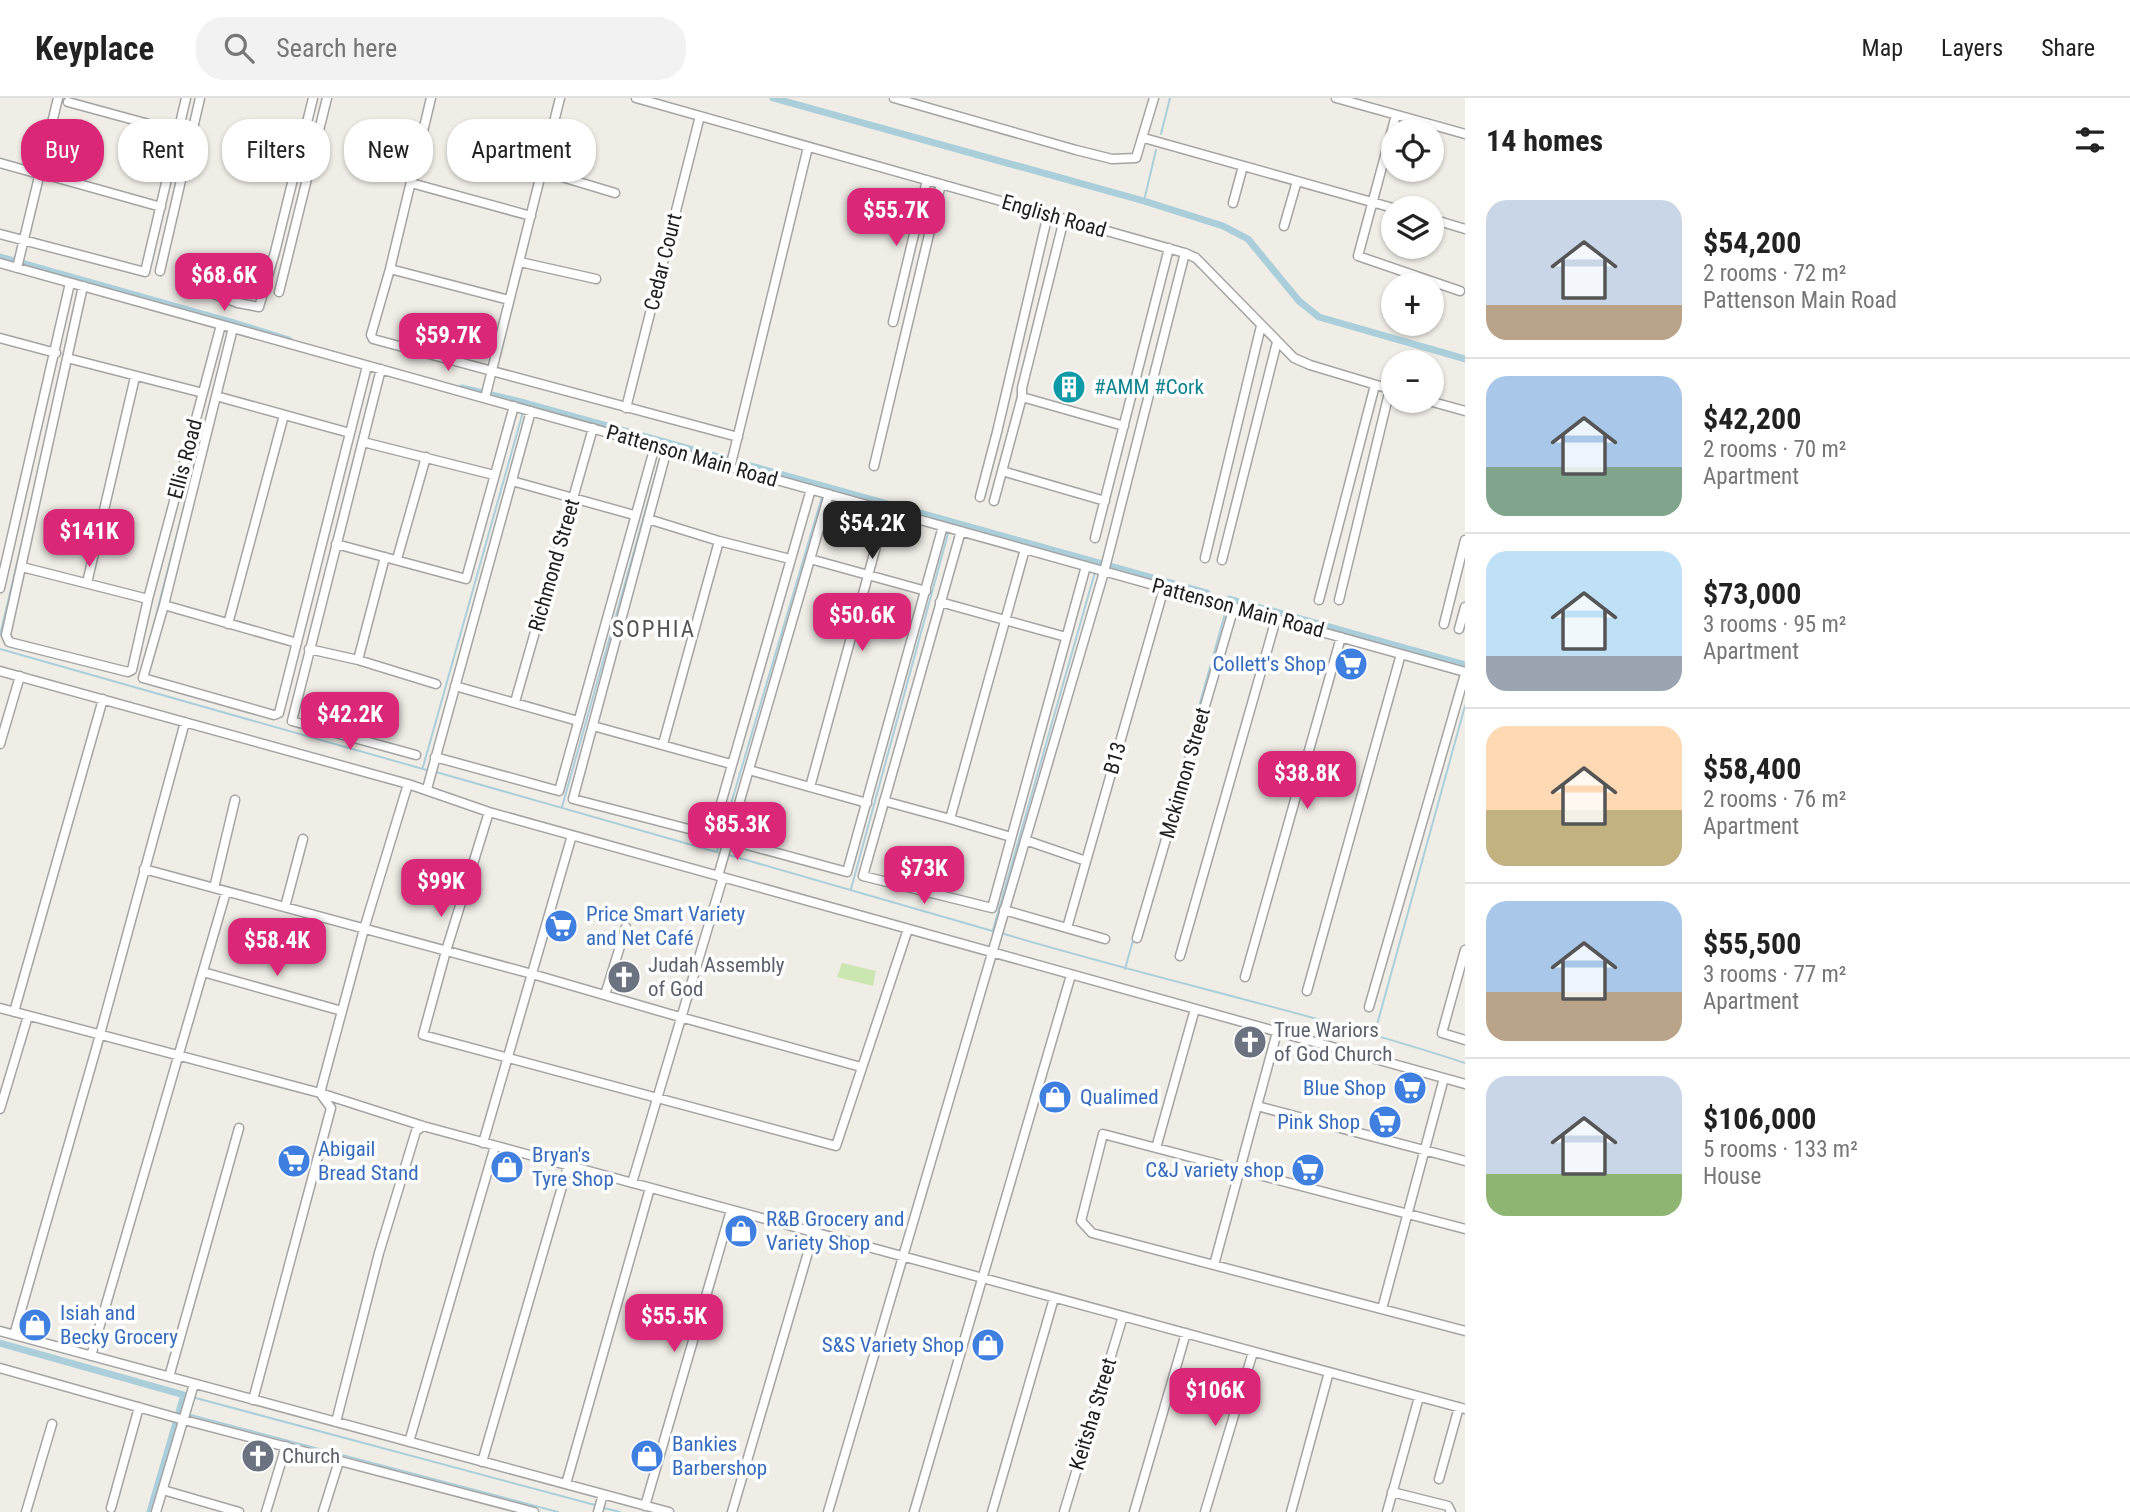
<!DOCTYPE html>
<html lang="en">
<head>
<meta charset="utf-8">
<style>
	:root { --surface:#fff; --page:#f2f2f2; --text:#222; --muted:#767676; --line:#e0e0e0; --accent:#db2777 }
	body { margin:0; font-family:"Roboto Condensed",sans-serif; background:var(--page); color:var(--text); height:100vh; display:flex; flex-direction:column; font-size:26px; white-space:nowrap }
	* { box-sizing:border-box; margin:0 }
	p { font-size:23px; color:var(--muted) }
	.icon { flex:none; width:38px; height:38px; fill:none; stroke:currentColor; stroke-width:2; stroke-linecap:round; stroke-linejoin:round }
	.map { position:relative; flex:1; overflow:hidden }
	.panel { display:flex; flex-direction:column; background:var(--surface); width:665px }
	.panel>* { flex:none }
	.guide { position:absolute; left:21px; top:21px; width:665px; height:63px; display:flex; gap:14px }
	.controls { position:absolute; left:1381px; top:21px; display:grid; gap:14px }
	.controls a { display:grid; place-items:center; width:63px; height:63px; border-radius:50%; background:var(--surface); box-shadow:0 2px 5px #0004; font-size:35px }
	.price { position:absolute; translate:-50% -60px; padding:0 16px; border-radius:14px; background:var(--accent); color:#fff; font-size:23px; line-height:46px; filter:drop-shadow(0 2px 4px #0008) }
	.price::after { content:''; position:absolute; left:50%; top:42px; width:21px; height:16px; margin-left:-10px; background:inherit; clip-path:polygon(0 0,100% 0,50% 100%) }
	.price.selected { background:#222; color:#fff }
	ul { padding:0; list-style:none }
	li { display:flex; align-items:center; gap:21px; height:175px; padding:0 21px }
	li+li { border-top:2px solid var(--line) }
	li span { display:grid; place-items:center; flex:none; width:196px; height:140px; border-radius:21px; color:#555 }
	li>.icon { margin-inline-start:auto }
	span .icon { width:84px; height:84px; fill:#fffc; stroke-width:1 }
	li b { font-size:30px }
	h2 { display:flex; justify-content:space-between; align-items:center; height:84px; padding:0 21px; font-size:30px }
	.tag { padding:0 24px; border-radius:28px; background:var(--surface); box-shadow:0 2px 5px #0004; font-size:24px; line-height:63px }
	.tag.selected { background:var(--accent); color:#fff }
	header { display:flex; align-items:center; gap:42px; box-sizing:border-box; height:98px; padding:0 35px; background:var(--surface); border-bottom:2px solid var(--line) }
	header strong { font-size:33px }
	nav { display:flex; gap:38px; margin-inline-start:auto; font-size:24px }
	.search { width:490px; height:63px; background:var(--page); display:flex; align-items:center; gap:18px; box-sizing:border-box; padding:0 24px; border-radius:28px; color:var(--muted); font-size:26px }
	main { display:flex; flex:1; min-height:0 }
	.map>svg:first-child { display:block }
	.grass { fill:#cbe6b1 }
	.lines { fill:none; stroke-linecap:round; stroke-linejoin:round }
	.stream { stroke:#abcfda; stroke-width:2 }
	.canal { stroke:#abcfda; stroke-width:7 }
	.minor-casing { stroke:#a4a4a4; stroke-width:11 }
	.minor { stroke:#fff; stroke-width:8 }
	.labels { text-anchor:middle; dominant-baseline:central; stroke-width:7; stroke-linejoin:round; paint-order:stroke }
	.street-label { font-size:21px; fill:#202020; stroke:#fff }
	.culture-label { font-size:21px; fill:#0d838f; stroke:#fff; text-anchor:start }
	.shop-label { font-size:21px; fill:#366cbe; stroke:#fff; text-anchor:start }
	.worship-label { font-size:21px; fill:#5b616d; stroke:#fff; text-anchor:start }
	.neighbourhood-label { font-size:23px; letter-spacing:2px; fill:#535353; stroke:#fff }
</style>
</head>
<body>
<header>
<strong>Keyplace</strong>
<div class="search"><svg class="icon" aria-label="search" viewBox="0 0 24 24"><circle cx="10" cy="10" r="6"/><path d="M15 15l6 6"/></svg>Search here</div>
<nav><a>Map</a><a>Layers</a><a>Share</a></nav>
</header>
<main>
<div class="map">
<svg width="1465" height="1414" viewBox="0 0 1465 1414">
	<rect width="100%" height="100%" fill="#f0ede7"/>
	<path class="grass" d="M 842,865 L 876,873 L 873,888 L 837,879 Z"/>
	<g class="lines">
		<path class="stream" d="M 1161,36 L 1170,0
			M 1144,103 L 1156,52
			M 329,461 L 376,273
			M 0,537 L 36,385
			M 150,541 L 201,343
			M 0,551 L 430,673
			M 423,669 L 523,314
			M 436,674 L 720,755
			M 562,709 L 662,354
			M 717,753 L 822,399
			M 729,757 L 996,834
			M 1153,773 L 1226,512
			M 851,791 L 949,432
			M 993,832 L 1095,474
			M 1001,835 C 1155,881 1312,915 1465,965
			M 1125,871 L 1134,839
			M 1375,934 L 1465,608
			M 192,1299 L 595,1407
			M 187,1316 L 558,1414
			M 604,1410 L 620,1414"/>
		<path class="canal" d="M 773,0 L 1144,103 L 1223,128 L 1248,141 L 1299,203 L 1319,219 L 1465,261
			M 0,159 L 231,224 L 289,242
			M 462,290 L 525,305 L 1207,495
			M 1229,501 L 1465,567
			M 0,1245 L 184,1297 L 150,1414"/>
		<defs>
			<path id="minor" d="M 431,0 L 390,171 L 371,237 L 373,241 L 738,339
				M 636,0 L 1185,155 L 1196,160 L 1294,260 L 1310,267 L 1393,292
				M 894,0 L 1076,52 L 1112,61 L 1136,60 L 1154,0
				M 1336,0 L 1465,36
				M 68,4 L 178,34
				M 1396,17 L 1358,158 L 1460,193
				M 1144,40 L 1393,110
				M 0,65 L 39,76
				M 542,73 L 615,95
				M 54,79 L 161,109
				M 411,85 L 531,118
				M 1233,105 L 1243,68
				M 1432,121 L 1465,131
				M 1284,128 L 1297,83
				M 0,136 L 145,174 L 186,0
				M 520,164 L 596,181
				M 0,165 L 1465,574
				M 17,170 L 58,0
				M 390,171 L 509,202
				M 160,173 L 200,0
				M 83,188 L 6,537 L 9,544 L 128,574 L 132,572 L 148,501 L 221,227
				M 197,190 L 238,205 L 259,209 L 275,154 L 313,0
				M 279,194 L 327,0
				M 893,224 L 927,82
				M 233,230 L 164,507 L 143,580 L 274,617 L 279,615 L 367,268
				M 0,240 L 56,255
				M 67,260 L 203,295
				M 381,271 L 292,623 L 416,657
				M 216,298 L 350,335
				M 1022,299 L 1124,328
				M 485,300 L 560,0
				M 1429,303 L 1465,313
				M 626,310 L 700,18
				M 363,344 L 494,377
				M 667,351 L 573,701 L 712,737 L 811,391
				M 874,368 L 941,86
				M 730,370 L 808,49
				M 1002,373 L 1105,403
				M 512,383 L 634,417
				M 980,399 L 997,334 L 1048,116
				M 994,403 L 1022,299 L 1022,290 L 1064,121
				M 648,421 L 719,443 L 790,461
				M 961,433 L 863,778 L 992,810 L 1086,468
				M 1095,440 L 1169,150
				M 336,446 L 466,481 L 514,308
				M 1205,460 L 1261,228
				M 397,461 L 426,359
				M 810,461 L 926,493
				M 1222,462 L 1277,244
				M 22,469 L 148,501
				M 87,485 L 135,279
				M 0,490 L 70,185
				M 1319,502 L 1375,287
				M 1339,502 L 1390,291
				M 940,504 L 1066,539
				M 164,507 L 297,545
				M 228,526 L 284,317
				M 1444,526 L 1465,442
				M 1459,531 L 1465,509
				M 309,551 L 358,562 L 436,586
				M 358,562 L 385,459
				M 0,573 L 408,686 L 489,714 L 1465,986
				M 455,588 L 578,623
				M 515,604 L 593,330
				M 593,628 L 731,666
				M 0,646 L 20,578
				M 663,646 L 719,443
				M 435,659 L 559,693 L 655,348
				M 749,672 L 867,705
				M 810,689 L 886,412
				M 427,691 L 531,313
				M 884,703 L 950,721
				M 489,714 L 446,853 L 423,937 L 836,1048 L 908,831
				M 1011,739 L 950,721 L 1025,451
				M 729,742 L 847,774 L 943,428
				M 1025,742 L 1086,763
				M 144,771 L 532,876 L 680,919 L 861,969
				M 718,778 L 829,396
				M 214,790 L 235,702
				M 285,809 L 303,741
				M 1004,812 L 1105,841
				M 1067,830 L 1164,490
				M 1137,840 L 1234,509
				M 1465,852 L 1442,935 L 1465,942
				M 1180,858 L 1276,521
				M 203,874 L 342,913
				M 1245,879 L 1341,539
				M 1307,893 L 1401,556
				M 605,897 L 626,829
				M 1369,909 L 1465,576
				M 0,910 L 320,995 L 423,1028 L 1465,1311
				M 14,914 L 103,601
				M 1257,1008 L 1465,1063
				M 0,1011 L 28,918
				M 483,1045 L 572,737
				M 1156,1050 L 1195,911
				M 632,1085 L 723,779
				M 1465,1131 L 1103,1036 L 1081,1123 L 1092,1135 L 1465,1233
				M 1214,1167 L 1277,934
				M 1382,1211 L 1444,980
				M 0,1233 L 669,1414
				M 14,1237 L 96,951 L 185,624
				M 91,1258 L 226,794
				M 0,1270 L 184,1322 L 534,1414
				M 169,1279 L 239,1030
				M 253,1302 L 331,1010 L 320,995 L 364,831 L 408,686
				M 336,1324 L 379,1155 L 416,1033 L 423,1028
				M 409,1344 L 495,1048
				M 482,1364 L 568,1068
				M 1439,1381 L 1459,1309
				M 566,1386 L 650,1090
				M 163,1392 L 239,1414
				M 1392,1394 L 1448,1408 L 1451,1414
				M 645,1408 L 731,1112
				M 111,1410 L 139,1309
				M 26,1414 L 52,1326
				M 156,1414 L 194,1286
				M 266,1414 L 286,1348
				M 323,1414 L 339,1363
				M 598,1414 L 603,1396
				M 732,1414 L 814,1134
				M 828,1414 L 1104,474 L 1185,155
				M 914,1414 L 1071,877
				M 992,1414 L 1054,1200
				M 1064,1414 L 1123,1218
				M 1134,1414 L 1186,1235
				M 1205,1414 L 1253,1254
				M 1291,1414 L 1329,1274
				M 1387,1414 L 1419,1299"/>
		</defs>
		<use href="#minor" class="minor-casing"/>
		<use href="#minor" class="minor"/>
	</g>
	<defs>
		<symbol id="building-disc" viewBox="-11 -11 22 22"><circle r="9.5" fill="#0f9aa8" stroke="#fff"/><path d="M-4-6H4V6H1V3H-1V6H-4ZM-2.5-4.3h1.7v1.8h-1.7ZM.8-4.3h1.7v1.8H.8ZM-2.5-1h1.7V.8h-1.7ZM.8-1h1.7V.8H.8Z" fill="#fff"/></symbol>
		<symbol id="supermarket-disc" viewBox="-11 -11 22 22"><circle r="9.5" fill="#3f7fe0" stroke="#fff"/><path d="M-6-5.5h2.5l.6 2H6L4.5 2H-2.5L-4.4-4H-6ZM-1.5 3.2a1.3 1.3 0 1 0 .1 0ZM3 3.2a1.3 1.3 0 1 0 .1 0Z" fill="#fff"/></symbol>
		<symbol id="church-disc" viewBox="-11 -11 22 22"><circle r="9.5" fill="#6b7280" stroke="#fff"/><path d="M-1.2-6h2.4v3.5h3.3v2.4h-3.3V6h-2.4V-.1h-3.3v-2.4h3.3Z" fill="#fff"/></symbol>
		<symbol id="shop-disc" viewBox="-11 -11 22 22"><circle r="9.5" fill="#3f7fe0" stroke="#fff"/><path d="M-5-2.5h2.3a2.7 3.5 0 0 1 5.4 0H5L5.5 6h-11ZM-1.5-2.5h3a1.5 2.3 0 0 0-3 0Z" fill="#fff"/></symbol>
	</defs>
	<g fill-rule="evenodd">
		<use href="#building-disc" x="1050" y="270" width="38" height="38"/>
		<use href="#supermarket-disc" x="1332" y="547" width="38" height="38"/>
		<use href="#supermarket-disc" x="542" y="809" width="38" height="38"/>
		<use href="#church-disc" x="605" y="860" width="38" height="38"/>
		<use href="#church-disc" x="1231" y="925" width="38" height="38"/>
		<use href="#supermarket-disc" x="1391" y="971" width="38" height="38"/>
		<use href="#shop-disc" x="1036" y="980" width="38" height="38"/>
		<use href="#supermarket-disc" x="1366" y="1005" width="38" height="38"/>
		<use href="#supermarket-disc" x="275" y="1044" width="38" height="38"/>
		<use href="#shop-disc" x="488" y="1050" width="38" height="38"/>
		<use href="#supermarket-disc" x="1289" y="1053" width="38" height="38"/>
		<use href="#shop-disc" x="722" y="1114" width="38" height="38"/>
		<use href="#shop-disc" x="16" y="1208" width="38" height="38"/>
		<use href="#shop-disc" x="969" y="1228" width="38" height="38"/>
		<use href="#church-disc" x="239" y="1339" width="38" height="38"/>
		<use href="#shop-disc" x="628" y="1339" width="38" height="38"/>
	</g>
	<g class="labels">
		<g class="street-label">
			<text transform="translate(1054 118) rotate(16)">English Road</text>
			<text transform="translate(663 164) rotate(-76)">Cedar Court</text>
			<text transform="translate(692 358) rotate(16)">Pattenson Main Road</text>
			<text transform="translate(185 361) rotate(-75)">Ellis Road</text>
			<text transform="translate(554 467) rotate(-74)">Richmond Street</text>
			<text transform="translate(1238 510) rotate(15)">Pattenson Main Road</text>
			<text transform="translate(1115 660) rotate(-74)">B13</text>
			<text transform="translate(1185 675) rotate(-74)">Mckinnon Street</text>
			<text transform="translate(1093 1316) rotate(-73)">Keitsha Street</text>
		</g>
		<g class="culture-label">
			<text x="1094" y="289">#AMM #Cork</text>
		</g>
		<g class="shop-label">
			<text x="1326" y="566" text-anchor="end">Collett's Shop</text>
			<text x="586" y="816">Price Smart Variety<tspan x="586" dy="24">and Net Café</tspan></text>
			<text x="1386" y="990" text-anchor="end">Blue Shop</text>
			<text x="1080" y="999">Qualimed</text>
			<text x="1360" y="1024" text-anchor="end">Pink Shop</text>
			<text x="318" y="1051">Abigail<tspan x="318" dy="24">Bread Stand</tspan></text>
			<text x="532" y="1057">Bryan's<tspan x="532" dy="24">Tyre Shop</tspan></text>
			<text x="1284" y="1072" text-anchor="end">C&amp;J variety shop</text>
			<text x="766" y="1121">R&amp;B Grocery and<tspan x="766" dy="24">Variety Shop</tspan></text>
			<text x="60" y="1215">Isiah and<tspan x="60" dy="24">Becky Grocery</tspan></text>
			<text x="964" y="1247" text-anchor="end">S&amp;S Variety Shop</text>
			<text x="672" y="1346">Bankies<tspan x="672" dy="24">Barbershop</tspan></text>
		</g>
		<g class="worship-label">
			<text x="648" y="867">Judah Assembly<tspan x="648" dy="24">of God</tspan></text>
			<text x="1274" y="932">True Wariors<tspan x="1274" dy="24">of God Church</tspan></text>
			<text x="282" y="1358">Church</text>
		</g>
		<g class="neighbourhood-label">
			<text x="654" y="531">SOPHIA</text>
		</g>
	</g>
</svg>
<div class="controls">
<a><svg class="icon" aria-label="locate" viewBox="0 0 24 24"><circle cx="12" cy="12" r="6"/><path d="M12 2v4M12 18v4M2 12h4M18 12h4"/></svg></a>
<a><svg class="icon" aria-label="layers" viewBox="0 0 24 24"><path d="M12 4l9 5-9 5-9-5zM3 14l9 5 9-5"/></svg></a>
<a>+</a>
<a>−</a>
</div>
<b class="price" style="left:896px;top:150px">$55.7K</b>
<b class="price" style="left:224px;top:215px">$68.6K</b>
<b class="price" style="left:448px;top:275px">$59.7K</b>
<b class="price selected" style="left:872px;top:463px">$54.2K</b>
<b class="price" style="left:89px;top:471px">$141K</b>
<b class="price" style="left:862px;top:555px">$50.6K</b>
<b class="price" style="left:350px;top:654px">$42.2K</b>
<b class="price" style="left:1307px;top:713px">$38.8K</b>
<b class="price" style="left:737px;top:764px">$85.3K</b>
<b class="price" style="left:924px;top:808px">$73K</b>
<b class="price" style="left:441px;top:821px">$99K</b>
<b class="price" style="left:277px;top:880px">$58.4K</b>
<b class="price" style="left:674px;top:1256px">$55.5K</b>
<b class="price" style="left:1215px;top:1330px">$106K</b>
<div class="guide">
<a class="tag selected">Buy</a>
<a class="tag">Rent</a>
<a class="tag">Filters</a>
<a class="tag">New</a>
<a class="tag">Apartment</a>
</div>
</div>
<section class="panel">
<h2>14 homes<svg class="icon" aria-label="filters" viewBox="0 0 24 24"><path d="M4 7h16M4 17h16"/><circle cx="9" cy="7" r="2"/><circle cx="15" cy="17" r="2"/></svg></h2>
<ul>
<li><span style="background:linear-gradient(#c9d6e8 75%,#b9a48a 0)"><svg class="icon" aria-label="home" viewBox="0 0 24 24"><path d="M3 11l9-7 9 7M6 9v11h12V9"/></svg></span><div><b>$54,200</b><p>2 rooms · 72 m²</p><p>Pattenson Main Road</p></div></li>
<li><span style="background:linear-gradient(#a9c7e8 65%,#7fa58c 0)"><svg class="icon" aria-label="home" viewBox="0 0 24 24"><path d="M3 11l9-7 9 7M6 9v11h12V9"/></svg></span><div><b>$42,200</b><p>2 rooms · 70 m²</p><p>Apartment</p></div></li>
<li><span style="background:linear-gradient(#bfe0f5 75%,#9aa5b1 0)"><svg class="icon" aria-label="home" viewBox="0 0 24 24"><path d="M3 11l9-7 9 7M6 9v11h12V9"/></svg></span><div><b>$73,000</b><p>3 rooms · 95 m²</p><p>Apartment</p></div></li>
<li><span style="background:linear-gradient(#ffd9b3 60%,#c2b280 0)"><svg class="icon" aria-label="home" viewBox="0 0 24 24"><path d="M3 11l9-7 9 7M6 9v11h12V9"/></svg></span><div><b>$58,400</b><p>2 rooms · 76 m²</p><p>Apartment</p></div></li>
<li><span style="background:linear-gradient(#a9c7e8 65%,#b9a48a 0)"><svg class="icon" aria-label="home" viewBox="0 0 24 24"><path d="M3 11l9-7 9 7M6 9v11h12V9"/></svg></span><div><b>$55,500</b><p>3 rooms · 77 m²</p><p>Apartment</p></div></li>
<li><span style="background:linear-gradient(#c9d6e8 70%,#8fb573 0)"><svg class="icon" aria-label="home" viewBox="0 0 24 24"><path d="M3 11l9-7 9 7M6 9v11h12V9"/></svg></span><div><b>$106,000</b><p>5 rooms · 133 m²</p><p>House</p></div></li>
</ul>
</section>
</main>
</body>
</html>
